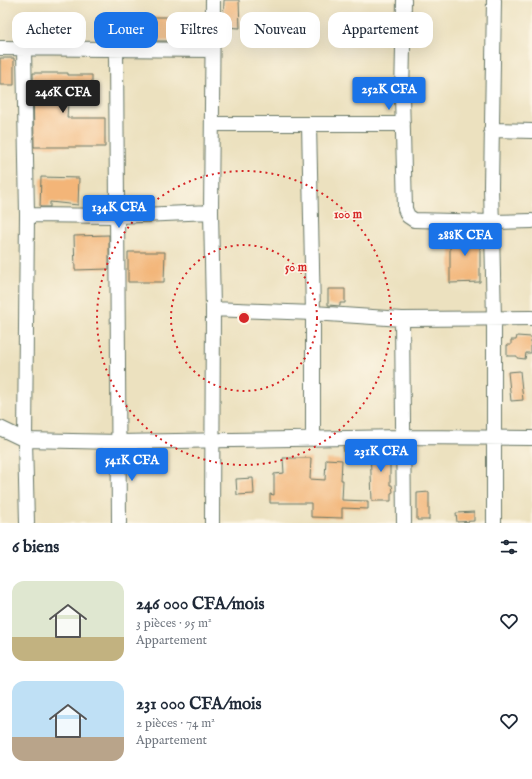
<!DOCTYPE html>
<html lang="fr">
<head>
<meta charset="utf-8">
<style>
	:root { --surface:#fff; --page:#f2f2f3; --text:#1f2937; --muted:#747a83; --accent:#1a73e8 }
	body { margin:0; font-family:"IM FELL English",serif; background:var(--page); color:var(--text); height:100vh; display:flex; flex-direction:column; font-size:15px; white-space:nowrap }
	* { box-sizing:border-box; margin:0 }
	p { font-size:13px; color:var(--muted) }
	.icon { flex:none; width:22px; height:22px; fill:none; stroke:currentColor; stroke-width:2; stroke-linecap:round; stroke-linejoin:round }
	.map { position:relative; height:523px; overflow:hidden }
	.sheet { display:flex; flex-direction:column; background:var(--surface); flex:1 }
	.sheet>* { flex:none }
	.top-card { position:absolute; left:12px; top:12px; width:508px; height:36px; display:flex; gap:8px }
	.price { position:absolute; translate:-50% -34px; padding:0 9px; border-radius:4px; background:var(--accent); color:#fff; font-size:13px; line-height:26px; filter:drop-shadow(0 1px 2px #0008) }
	.price::after { content:''; position:absolute; left:50%; top:24px; width:12px; height:9px; margin-left:-6px; background:inherit; clip-path:polygon(0 0,100% 0,50% 100%) }
	.price.active { background:#222; color:#fff }
	ul { padding:0; list-style:none }
	li { display:flex; align-items:center; gap:12px; height:100px; padding:0 12px }
	li span { display:grid; place-items:center; flex:none; width:112px; height:80px; border-radius:12px; color:#555 }
	li>.icon { margin-inline-start:auto }
	span .icon { width:48px; height:48px; fill:#fffc; stroke-width:1 }
	li b { font-size:17px }
	h2 { display:flex; justify-content:space-between; align-items:center; height:48px; padding:0 12px; font-size:17px }
	.pill { padding:0 14px; border-radius:12px; background:var(--surface); box-shadow:0 4px 16px #0002; font-size:14px; line-height:36px }
	.pill.active { background:var(--accent); color:#fff }
	.map>svg:first-child { display:block }
	.building { fill:#f3b578 }
	.lines { fill:none; stroke-linecap:round; stroke-linejoin:round }
	.minor-casing { stroke:#677665; stroke-width:16 }
	.minor { stroke:#fff; stroke-width:14 }
	.ring { fill:none; stroke:#d62828; stroke-width:2; stroke-dasharray:2 4 }
	.centre { fill:#d62828; stroke:#fcf5e5; stroke-width:2 }
	.ring-label { font-size:12px; text-anchor:middle; font-weight:bold; fill:#d62828; stroke:#fcf5e5; stroke-width:3.5; stroke-linejoin:round; paint-order:stroke }
</style>
</head>
<body>
<div class="map">
<svg width="532" height="523" viewBox="0 0 532 523">
	<rect width="100%" height="100%" fill="#fcf5e5"/>
	<filter id="ink" filterUnits="userSpaceOnUse"><feTurbulence type="fractalNoise" baseFrequency=".025" numOctaves="2"/><feDisplacementMap in="SourceGraphic" scale="8" xChannelSelector="R" yChannelSelector="G"/><feConvolveMatrix kernelMatrix="1 2 1 2 8 2 1 2 1" color-interpolation-filters="sRGB"/></filter>
	<filter id="wash" filterUnits="userSpaceOnUse"><feTurbulence type="fractalNoise" baseFrequency=".012" numOctaves="4" result="noise"/><feDisplacementMap in="SourceGraphic" scale="16" xChannelSelector="R" yChannelSelector="G"/><feGaussianBlur stdDeviation="0.9" result="paint"/><feColorMatrix in="noise" values="0 0 0 0 0 0 0 0 0 0 0 0 0 0 0 0 0 1.4 0 .05"/><feComposite in="paint" operator="in"/></filter>
	<g filter="url(#wash)">
		<rect width="100%" height="100%" fill="#ece1bf"/>
		<g id="blocks">
			<path class="building" d="M 224,0 L 239,0 L 240,28 L 223,27 Z
				M 146,17 L 185,17 L 185,32 L 197,31 L 198,41 L 146,41 Z
				M 0,58 L 14,58 L 14,85 L 0,85 Z
				M 33,73 L 68,73 L 68,75 L 92,75 L 92,87 L 69,86 L 67,118 L 105,118 L 105,147 L 34,147 Z
				M 41,177 L 79,178 L 78,205 L 50,202 L 50,207 L 40,207 Z
				M 450,231 L 480,231 L 480,282 L 450,283 Z
				M 109,235 L 109,269 L 75,270 L 74,236 Z
				M 128,252 L 165,252 L 164,282 L 128,282 Z
				M 328,289 L 345,289 L 345,303 L 340,303 L 340,306 L 328,305 Z
				M 517,336 L 531,337 L 531,353 L 526,353 L 525,359 L 517,358 L 517,356 L 507,356 L 507,345 L 511,345 L 511,340 L 516,340 Z
				M 520,371 L 523,400 L 511,401 L 508,372 Z
				M 351,446 L 354,460 L 346,461 L 343,447 Z
				M 370,447 L 395,447 L 395,457 L 390,457 L 390,485 L 392,485 L 393,492 L 391,493 L 391,501 L 372,501 Z
				M 283,458 L 311,458 L 310,479 L 325,480 L 326,459 L 342,460 L 341,480 L 343,480 L 342,500 L 368,501 L 368,509 L 342,508 L 342,518 L 311,517 L 311,503 L 270,503 L 270,494 L 274,495 L 274,474 L 284,473 Z
				M 253,478 L 254,494 L 237,495 L 236,479 Z
				M 429,492 L 429,520 L 417,520 L 417,493 Z
				M 474,512 L 474,521 L 457,522 L 456,513 Z"/>
		</g>
	</g>
	<g filter="url(#ink)">
		<use href="#blocks" fill-opacity="0" stroke="#677665" stroke-width="1"/>
		<g class="lines">
			<defs>
				<path id="minor" d="M 404,0 L 402,95 L 405,209 L 408,216 L 414,220 L 492,222 L 532,221
					M 0,48 L 212,50
					M 24,49 L 27,215 L 25,440 L 27,523
					M 116,49 L 119,523
					M 212,124 L 403,124
					M 309,124 L 313,313 L 313,439
					M 491,130 L 532,131
					M 27,215 L 118,216 L 211,212
					M 213,309 L 313,313 L 402,319 L 532,318
					M 402,319 L 404,523
					M 0,428 L 25,440 L 119,442 L 404,437 L 532,438
					M 212,523 L 213,309 L 211,212 L 213,0
					M 494,523 L 494,319 L 491,186 L 494,0"/>
			</defs>
			<use href="#minor" class="minor-casing"/>
			<use href="#minor" class="minor"/>
		</g>
	</g>
	<g class="ring">
		<circle cx="244" cy="318" r="73"/>
		<circle cx="244" cy="318" r="147"/>
	</g>
	<circle cx="244" cy="318" r="6" class="centre"/>
	<g class="ring-label">
		<text x="348" y="218">100 m</text>
		<text x="296" y="271">50 m</text>
	</g>
</svg>
<b class="price" style="left:389px;top:111px">252K CFA</b>
<b class="price active" style="left:63px;top:114px">246K CFA</b>
<b class="price" style="left:119px;top:229px">134K CFA</b>
<b class="price" style="left:465px;top:257px">288K CFA</b>
<b class="price" style="left:381px;top:473px">231K CFA</b>
<b class="price" style="left:132px;top:482px">541K CFA</b>
<div class="top-card">
<a class="pill">Acheter</a>
<a class="pill active">Louer</a>
<a class="pill">Filtres</a>
<a class="pill">Nouveau</a>
<a class="pill">Appartement</a>
</div>
</div>
<section class="sheet">
<h2>6 biens<svg class="icon" aria-label="filters" viewBox="0 0 24 24"><path d="M4 7h16M4 17h16"/><circle cx="9" cy="7" r="2"/><circle cx="15" cy="17" r="2"/></svg></h2>
<ul>
<li><span style="background:linear-gradient(#dfe7d0 70%,#c2b280 0)"><svg class="icon" aria-label="home" viewBox="0 0 24 24"><path d="M3 11l9-7 9 7M6 9v11h12V9"/></svg></span><div><b>246 000 CFA/mois</b><p>3 pièces · 95 m²</p><p>Appartement</p></div><svg class="icon" aria-label="heart" viewBox="0 0 24 24"><path d="M12 20l-8-8c-3-5 5-10 8-4 3-6 11-1 8 4z"/></svg></li>
<li><span style="background:linear-gradient(#bfe0f5 70%,#b9a48a 0)"><svg class="icon" aria-label="home" viewBox="0 0 24 24"><path d="M3 11l9-7 9 7M6 9v11h12V9"/></svg></span><div><b>231 000 CFA/mois</b><p>2 pièces · 74 m²</p><p>Appartement</p></div><svg class="icon" aria-label="heart" viewBox="0 0 24 24"><path d="M12 20l-8-8c-3-5 5-10 8-4 3-6 11-1 8 4z"/></svg></li>
</ul>
</section>
</body>
</html>
